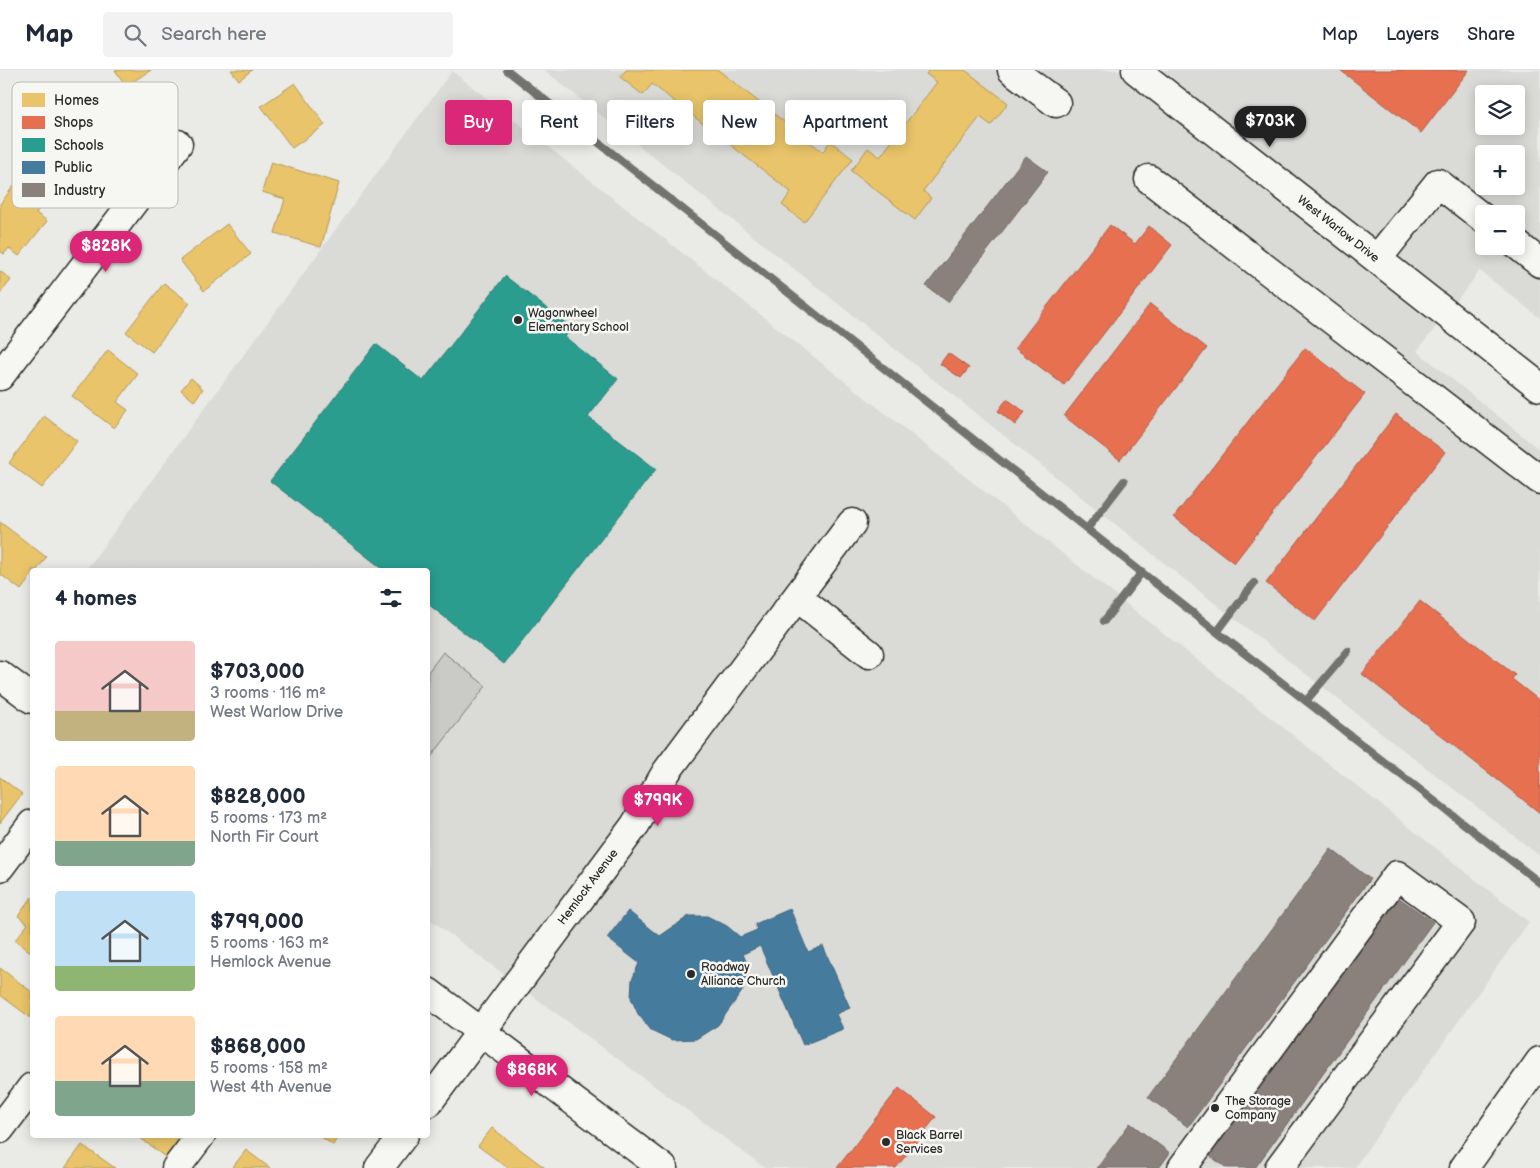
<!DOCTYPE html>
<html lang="en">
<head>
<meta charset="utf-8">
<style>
	:root { --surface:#fff; --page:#f2f2f3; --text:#1f2937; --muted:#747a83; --line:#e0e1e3; --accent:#db2777 }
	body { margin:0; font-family:"Balsamiq Sans",sans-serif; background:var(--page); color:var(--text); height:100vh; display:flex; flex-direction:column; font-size:19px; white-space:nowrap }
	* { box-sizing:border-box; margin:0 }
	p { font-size:16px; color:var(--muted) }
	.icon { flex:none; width:28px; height:28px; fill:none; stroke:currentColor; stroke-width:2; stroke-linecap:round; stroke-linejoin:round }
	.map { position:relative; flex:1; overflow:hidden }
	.drawer { position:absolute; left:30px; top:498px; width:400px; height:570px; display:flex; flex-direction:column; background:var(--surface); border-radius:5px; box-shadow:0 2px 12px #0003 }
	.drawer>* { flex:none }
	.top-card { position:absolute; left:445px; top:30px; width:475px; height:45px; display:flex; gap:10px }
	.tools { position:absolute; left:1475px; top:15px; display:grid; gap:10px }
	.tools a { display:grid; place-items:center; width:50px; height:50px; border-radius:5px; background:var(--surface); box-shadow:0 2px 12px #0003; font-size:25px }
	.price { position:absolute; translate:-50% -42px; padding:0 11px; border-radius:18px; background:var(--accent); color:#fff; font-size:16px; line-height:32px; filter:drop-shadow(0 1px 2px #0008) }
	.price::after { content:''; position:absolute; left:50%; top:30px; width:15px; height:11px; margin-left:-8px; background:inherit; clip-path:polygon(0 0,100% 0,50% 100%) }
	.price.on { background:#222; color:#fff }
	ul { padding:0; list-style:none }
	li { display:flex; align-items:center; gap:15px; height:125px; padding:0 25px }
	li span { display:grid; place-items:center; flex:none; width:140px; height:100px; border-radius:5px; color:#555 }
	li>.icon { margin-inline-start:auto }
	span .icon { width:60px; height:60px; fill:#fffc; stroke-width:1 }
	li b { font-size:21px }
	h2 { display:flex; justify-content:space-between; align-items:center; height:60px; padding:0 25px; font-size:21px }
	.pill { padding:0 18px; border-radius:5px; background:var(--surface); box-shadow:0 2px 12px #0003; font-size:18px; line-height:45px }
	.pill.on { background:var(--accent); color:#fff }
	header { display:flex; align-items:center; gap:30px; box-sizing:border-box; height:70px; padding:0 25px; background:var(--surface); border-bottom:1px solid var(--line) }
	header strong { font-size:24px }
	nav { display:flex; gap:28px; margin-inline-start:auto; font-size:18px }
	.search { width:350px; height:45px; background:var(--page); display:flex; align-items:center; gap:12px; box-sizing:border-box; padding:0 18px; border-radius:5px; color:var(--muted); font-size:19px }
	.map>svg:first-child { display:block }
	.built { fill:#dadad6; fill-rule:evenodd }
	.green { fill:#cacac7; stroke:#7a7a79 }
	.homes { fill:#e9c46a; stroke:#b09657 }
	.shops { fill:#e76f51; stroke:#af5b46 }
	.schools { fill:#2a9d8f; stroke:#2a7b71 }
	.public { fill:#457b9d; stroke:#3d637b }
	.industry { fill:#8a817c; stroke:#6e6764 }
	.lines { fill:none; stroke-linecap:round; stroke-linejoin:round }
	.stream { stroke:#727270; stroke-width:8 }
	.minor-casing { stroke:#2b2b2b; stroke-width:31 }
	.major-casing { stroke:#2b2b2b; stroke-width:31 }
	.minor { stroke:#f6f6f2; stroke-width:28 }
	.major { stroke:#f6f6f2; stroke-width:28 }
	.poi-dot { fill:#2b2b2b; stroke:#f6f6f2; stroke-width:2 }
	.labels { text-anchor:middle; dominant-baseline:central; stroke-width:5; stroke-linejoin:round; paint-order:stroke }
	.street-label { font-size:12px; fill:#2b2b2b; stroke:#f6f6f2 }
	.poi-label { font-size:12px; fill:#2b2b2b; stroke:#f6f6f2; text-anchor:start }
	.key { fill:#f6f6f2; stroke:#b9b9b6; stroke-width:1 }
	.key-label { font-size:14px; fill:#2b2b2b }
</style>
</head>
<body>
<header>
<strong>Map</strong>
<div class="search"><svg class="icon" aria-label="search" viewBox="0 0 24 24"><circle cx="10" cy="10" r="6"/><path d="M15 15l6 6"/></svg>Search here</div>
<nav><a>Map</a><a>Layers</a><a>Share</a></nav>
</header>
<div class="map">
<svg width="1540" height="1098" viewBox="0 0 1540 1098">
	<rect width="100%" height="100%" fill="#eaeae6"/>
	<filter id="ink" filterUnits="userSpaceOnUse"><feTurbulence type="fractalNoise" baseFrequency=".02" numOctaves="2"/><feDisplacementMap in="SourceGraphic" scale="10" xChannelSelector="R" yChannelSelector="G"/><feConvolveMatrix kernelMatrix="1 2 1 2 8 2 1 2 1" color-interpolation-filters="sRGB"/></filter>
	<g filter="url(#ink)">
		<path class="built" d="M 544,0 L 1540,0 L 1540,248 L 1480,201 L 1417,281 L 1540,380 L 1540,786 L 1217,535 ZM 1484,24 L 1516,24 L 1516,56 L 1484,56 ZM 1484,84 L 1516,84 L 1516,116 L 1484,116 ZM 1484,144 L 1516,144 L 1516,176 L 1484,176 Z
			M 452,1 L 1529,852 L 1354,1098 L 765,1098 L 428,848 L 428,500 L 86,500 Z"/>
		<path class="green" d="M 443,582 L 486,616 L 428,691 L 428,602 Z"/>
		<path class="homes" d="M 115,0 L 151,0 L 126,16 Z
			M 231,0 L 252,0 L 239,10 Z
			M 626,0 L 718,0 L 823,82 L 830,71 L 853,89 L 804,152 L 782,135 L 791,122 L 652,14 L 643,25 L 620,7 Z
			M 929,0 L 965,0 L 1008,33 L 991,55 L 980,47 L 923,121 L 931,128 L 915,150 L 851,101 L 868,78 L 880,87 L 937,12 L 926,4 Z
			M 295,13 L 325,55 L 292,78 L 261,36 Z
			M 271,92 L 339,113 L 321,177 L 275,163 L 285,129 L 262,122 Z
			M 26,100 L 53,120 L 36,143 L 47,151 L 19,186 L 9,178 L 4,184 L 0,181 L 0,134 Z
			M 227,154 L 251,184 L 204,221 L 180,190 Z
			M 0,201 L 11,210 L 0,224 Z
			M 164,213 L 190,233 L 152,282 L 126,262 Z
			M 108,280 L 138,304 L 117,332 L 128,340 L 114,358 L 72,326 Z
			M 191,308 L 203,319 L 194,331 L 181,320 Z
			M 44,346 L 77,371 L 42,418 L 9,393 Z
			M 0,452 L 46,487 L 37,500 L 32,500 L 32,505 L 21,520 L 0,504 Z
			M 0,707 L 22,724 L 0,753 Z
			M 32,827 L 32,883 L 15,870 L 28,854 L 18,846 Z
			M 0,898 L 32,922 L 31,948 L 0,925 Z
			M 492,1058 L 545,1098 L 508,1098 L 478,1076 Z
			M 141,1065 L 177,1065 L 180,1068 L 165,1087 L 139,1067 Z
			M 318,1065 L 339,1065 L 333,1075 Z
			M 82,1075 L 115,1098 L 65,1098 Z
			M 246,1080 L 270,1098 L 232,1098 Z"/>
		<path class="shops" d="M 1340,0 L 1469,0 L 1421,63 Z
			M 1110,155 L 1135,174 L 1149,156 L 1172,175 L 1064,315 L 1015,278 Z
			M 1150,234 L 1207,278 L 1120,390 L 1064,346 Z
			M 1305,278 L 1365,324 L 1234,493 L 1174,447 Z
			M 948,283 L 969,298 L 961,308 L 940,294 Z
			M 1007,329 L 1025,342 L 1015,355 L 998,341 Z
			M 1396,344 L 1445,382 L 1315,551 L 1266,513 Z
			M 1420,531 L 1515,605 L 1512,609 L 1540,631 L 1540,743 L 1362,604 Z
			M 899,1018 L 936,1047 L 896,1098 L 837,1098 Z"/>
		<path class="schools" d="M 505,206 L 572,258 L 565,267 L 618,309 L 588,347 L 656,399 L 504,594 L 428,534 L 428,500 L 384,500 L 270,411 L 376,274 L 423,311 Z"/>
		<path class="public" d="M 790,839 L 808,882 L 823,876 L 850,938 L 836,944 L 843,959 L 803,975 L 760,876 L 743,884 L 749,898 L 743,920 L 718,955 L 696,969 L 672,970 L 651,960 L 638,944 L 631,928 L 632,910 L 639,893 L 607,868 L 628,841 L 660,866 L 689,846 L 707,846 L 727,856 L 740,867 L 757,860 L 755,854 Z"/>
		<path class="industry" d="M 1026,86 L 1048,102 L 948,232 L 926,216 Z
			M 1331,779 L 1370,809 L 1188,1057 L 1148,1027 Z
			M 1395,825 L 1433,852 L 1255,1098 L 1227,1098 L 1207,1084 Z
			M 1130,1053 L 1170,1083 L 1159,1098 L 1097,1098 Z"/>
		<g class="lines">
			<path class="stream" d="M 507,0 L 1217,562 L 1540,813
				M 1087,459 L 1124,411
				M 1104,551 L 1142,502
				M 1217,562 L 1254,513
				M 1306,631 L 1348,581"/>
			<defs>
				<path id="minor" d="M 1012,0 L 1056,33
					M 1136,0 L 1540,317
					M 1149,109 L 1540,410
					M 1516,174 L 1540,193
					M 1377,189 L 1438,113 L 1484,149
					M 0,306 L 178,74
					M 797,527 L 869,584
					M 0,605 L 32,629
					M 0,797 L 32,754
					M 428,922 L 663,1098
					M 428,1033 L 635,755 L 667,701 L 852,453
					M 0,1059 L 32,1017
					M 176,1098 L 201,1065
					M 379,1098 L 404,1065
					M 1182,1098 L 1397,805 L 1461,852 L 1279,1098"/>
				<path id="major" d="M 1464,1098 L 1540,991"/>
			</defs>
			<use href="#minor" class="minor-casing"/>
			<use href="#major" class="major-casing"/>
			<use href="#minor" class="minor"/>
			<use href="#major" class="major"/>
		</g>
	</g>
	<g class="poi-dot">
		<circle cx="518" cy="250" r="5"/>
		<circle cx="691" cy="904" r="5"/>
		<circle cx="1215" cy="1038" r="5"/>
		<circle cx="886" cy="1072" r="5"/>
	</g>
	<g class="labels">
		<g class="street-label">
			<text transform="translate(1338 159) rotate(38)">West Warlow Drive</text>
			<text transform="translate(588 817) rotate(-53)">Hemlock Avenue</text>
		</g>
		<g class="poi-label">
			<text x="528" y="243">Wagonwheel<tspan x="528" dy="14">Elementary School</tspan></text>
			<text x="701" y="897">Roadway<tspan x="701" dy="14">Alliance Church</tspan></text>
			<text x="1225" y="1031">The Storage<tspan x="1225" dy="14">Company</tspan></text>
			<text x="896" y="1065">Black Barrel<tspan x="896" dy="14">Services</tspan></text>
		</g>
	</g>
	<rect x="12" y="12" width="166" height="126" rx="8" class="key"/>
	<rect x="22" y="23" width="23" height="14" fill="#e9c46a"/>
	<rect x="22" y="46" width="23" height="13" fill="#e76f51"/>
	<rect x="22" y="68" width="23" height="14" fill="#2a9d8f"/>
	<rect x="22" y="91" width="23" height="13" fill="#457b9d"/>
	<rect x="22" y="113" width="23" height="14" fill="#8a817c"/>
	<g class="key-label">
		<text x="54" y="35">Homes</text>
		<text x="54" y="57">Shops</text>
		<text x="54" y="80">Schools</text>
		<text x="54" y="102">Public</text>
		<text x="54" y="125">Industry</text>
	</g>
</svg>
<div class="tools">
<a><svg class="icon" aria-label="layers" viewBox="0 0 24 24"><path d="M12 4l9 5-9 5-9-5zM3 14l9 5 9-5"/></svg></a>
<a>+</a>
<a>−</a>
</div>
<b class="price on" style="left:1270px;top:78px">$703K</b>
<b class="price" style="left:106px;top:203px">$828K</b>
<b class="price" style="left:658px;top:757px">$799K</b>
<b class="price" style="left:532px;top:1027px">$868K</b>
<div class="top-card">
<a class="pill on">Buy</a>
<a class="pill">Rent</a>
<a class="pill">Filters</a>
<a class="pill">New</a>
<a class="pill">Apartment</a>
</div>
<section class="drawer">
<h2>4 homes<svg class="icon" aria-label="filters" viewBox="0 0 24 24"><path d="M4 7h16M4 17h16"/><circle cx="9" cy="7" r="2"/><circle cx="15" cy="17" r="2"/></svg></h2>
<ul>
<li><span style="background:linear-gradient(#f6c9c9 70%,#c2b280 0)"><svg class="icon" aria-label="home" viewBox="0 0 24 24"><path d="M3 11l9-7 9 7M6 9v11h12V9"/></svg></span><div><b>$703,000</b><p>3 rooms · 116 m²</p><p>West Warlow Drive</p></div></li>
<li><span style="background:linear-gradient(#ffd9b3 75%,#7fa58c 0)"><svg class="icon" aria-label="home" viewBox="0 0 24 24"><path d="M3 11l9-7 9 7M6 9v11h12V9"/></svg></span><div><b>$828,000</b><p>5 rooms · 173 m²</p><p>North Fir Court</p></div></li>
<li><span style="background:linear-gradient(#bfe0f5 75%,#8fb573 0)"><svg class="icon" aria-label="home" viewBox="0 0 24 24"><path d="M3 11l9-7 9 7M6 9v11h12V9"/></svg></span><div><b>$799,000</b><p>5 rooms · 163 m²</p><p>Hemlock Avenue</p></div></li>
<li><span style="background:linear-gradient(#ffd9b3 65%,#7fa58c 0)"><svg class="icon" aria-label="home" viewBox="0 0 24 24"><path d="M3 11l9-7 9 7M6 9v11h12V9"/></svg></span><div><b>$868,000</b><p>5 rooms · 158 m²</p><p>West 4th Avenue</p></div></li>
</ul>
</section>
</div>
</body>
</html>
